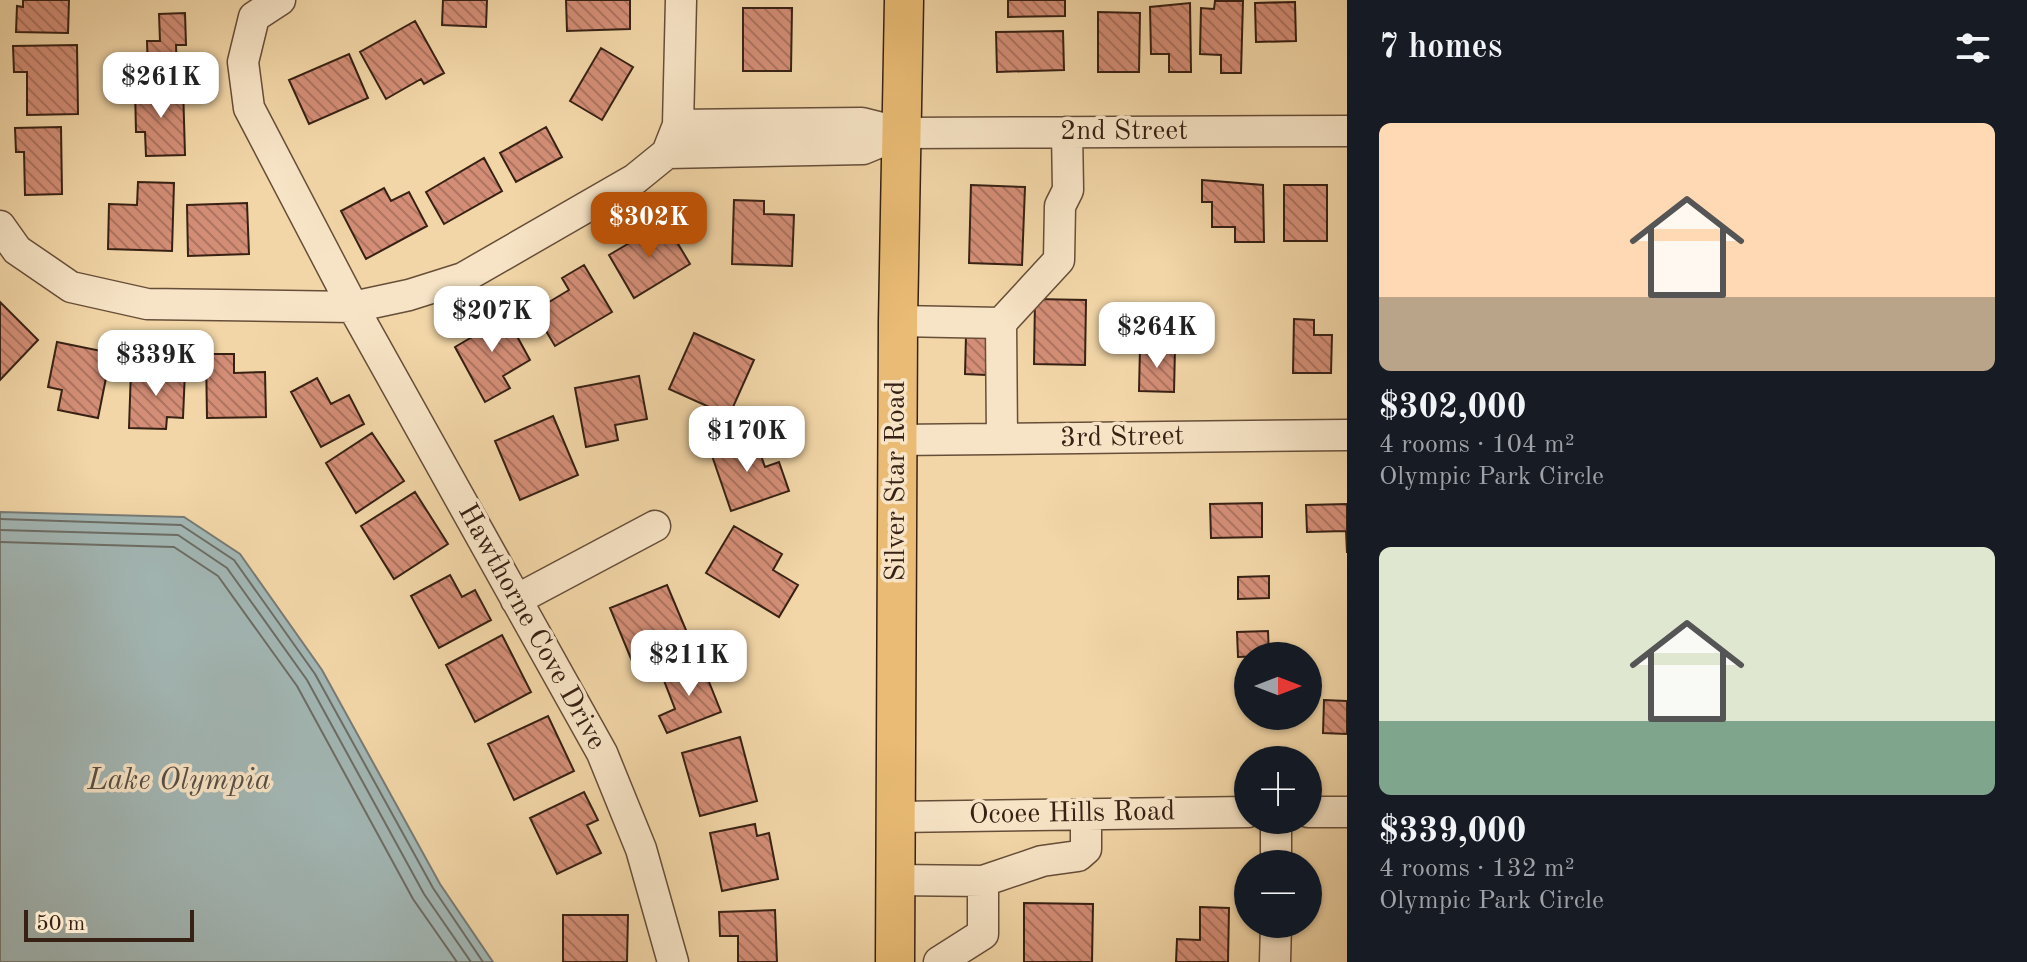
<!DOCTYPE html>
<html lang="en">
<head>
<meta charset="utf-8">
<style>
	:root { --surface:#171b24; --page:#242831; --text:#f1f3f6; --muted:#9ea1a6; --accent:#b45309 }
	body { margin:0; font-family:"Old Standard TT",serif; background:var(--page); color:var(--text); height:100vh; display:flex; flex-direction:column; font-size:30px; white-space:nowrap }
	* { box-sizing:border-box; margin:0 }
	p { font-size:26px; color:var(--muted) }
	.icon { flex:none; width:44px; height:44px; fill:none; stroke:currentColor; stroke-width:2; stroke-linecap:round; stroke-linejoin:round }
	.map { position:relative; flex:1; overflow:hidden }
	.sheet { display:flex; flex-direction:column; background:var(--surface); width:680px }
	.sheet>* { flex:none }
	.needle { width:52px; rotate:90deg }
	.buttons { position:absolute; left:1234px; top:642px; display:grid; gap:16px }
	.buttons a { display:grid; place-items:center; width:88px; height:88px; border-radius:50%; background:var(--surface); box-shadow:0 2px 6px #0004; font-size:40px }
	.scale { position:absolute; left:24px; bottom:20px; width:170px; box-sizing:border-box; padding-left:8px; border:4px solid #372114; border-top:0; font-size:22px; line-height:28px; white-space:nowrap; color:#372114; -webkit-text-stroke:6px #f7e4c6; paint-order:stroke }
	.price { position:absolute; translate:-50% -68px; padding:0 18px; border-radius:16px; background:#fff; color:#222; font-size:26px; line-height:52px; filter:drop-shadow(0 2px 4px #0008) }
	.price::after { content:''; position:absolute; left:50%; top:48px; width:24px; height:18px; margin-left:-12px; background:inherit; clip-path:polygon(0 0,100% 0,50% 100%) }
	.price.on { background:var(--accent); color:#fff }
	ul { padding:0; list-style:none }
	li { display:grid; align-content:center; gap:16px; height:424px; padding:0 32px }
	li span { display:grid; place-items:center; height:248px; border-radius:12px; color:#555 }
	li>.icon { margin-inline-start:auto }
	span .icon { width:144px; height:144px; fill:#fffc; stroke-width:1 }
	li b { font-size:34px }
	h2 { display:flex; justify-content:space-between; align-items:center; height:96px; padding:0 32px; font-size:34px }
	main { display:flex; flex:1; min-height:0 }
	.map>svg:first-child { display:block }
	.water { fill:#a2b6b4; stroke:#777a74; stroke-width:2 }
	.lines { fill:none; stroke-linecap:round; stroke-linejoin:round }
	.shore { stroke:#6c6c64; stroke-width:2 }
	.building { fill:url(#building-back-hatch); stroke:#372114; stroke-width:2 }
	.minor-casing { stroke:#664e39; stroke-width:33 }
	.major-casing { stroke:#372114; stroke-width:41 }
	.minor { stroke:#f7e4c6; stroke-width:30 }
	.major { stroke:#e9bb74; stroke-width:38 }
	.labels { text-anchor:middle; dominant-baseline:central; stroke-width:7; stroke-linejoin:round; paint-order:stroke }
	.street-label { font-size:28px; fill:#372114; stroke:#f7e4c6 }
	.water-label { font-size:30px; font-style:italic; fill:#574e44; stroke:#f7e4c6 }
</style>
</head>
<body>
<main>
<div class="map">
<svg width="1347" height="962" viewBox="0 0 1347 962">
	<defs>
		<pattern id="building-back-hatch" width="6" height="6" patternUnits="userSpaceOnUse" patternTransform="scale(2)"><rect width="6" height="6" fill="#d48e77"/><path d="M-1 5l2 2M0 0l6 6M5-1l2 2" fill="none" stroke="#ad7460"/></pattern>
	</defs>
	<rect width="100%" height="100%" fill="#f2d6a7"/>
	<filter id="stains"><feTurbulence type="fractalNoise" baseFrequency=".0025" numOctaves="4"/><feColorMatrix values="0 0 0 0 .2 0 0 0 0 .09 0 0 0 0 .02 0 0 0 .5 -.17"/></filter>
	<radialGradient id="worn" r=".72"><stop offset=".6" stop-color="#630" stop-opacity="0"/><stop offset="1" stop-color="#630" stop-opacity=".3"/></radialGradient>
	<path class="water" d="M 0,512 L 184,517 L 240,554 L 322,670 L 440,884 L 493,962 L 0,962 Z"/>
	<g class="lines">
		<path class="shore" d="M 0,519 L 181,525 L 234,560 L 315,674 L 433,888 L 483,962
			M 0,530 L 178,535 L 227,568 L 307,680 L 424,894 L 471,962
			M 0,542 L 174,547 L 218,576 L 297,686 L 413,899 L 457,962"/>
	</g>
	<path class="building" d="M 23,0 L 69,0 L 68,33 L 16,32 L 17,6 L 23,7 Z
		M 443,0 L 487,0 L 486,27 L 442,25 Z
		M 566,0 L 630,0 L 630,29 L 567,31 Z
		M 1008,0 L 1065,0 L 1065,16 L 1008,17 Z
		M 1215,1 L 1243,1 L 1241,73 L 1221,73 L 1221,55 L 1200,54 L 1201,8 L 1214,9 Z
		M 1295,2 L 1296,41 L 1256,42 L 1255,3 Z
		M 1190,3 L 1191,72 L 1169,72 L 1169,54 L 1151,54 L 1150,7 Z
		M 743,8 L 792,8 L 791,71 L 743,71 Z
		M 1098,12 L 1140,13 L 1139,72 L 1098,72 Z
		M 185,13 L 186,45 L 176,45 L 177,73 L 148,74 L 147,41 L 160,41 L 159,14 Z
		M 415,21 L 444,73 L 424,84 L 421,79 L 386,99 L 360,52 Z
		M 1063,31 L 1064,70 L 997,72 L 996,32 Z
		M 77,45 L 78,114 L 27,115 L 27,72 L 14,72 L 13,46 Z
		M 601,48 L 633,67 L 602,120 L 570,101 Z
		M 349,54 L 368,98 L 309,124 L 289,80 Z
		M 183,86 L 185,155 L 146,156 L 145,132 L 136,132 L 135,88 Z
		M 61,127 L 62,194 L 25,195 L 24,152 L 16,152 L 15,128 Z
		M 546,127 L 562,157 L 516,182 L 500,153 Z
		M 484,158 L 502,191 L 444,224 L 426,192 Z
		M 1202,180 L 1263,185 L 1264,242 L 1235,242 L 1235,227 L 1212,227 L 1212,202 L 1202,202 Z
		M 138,182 L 174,183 L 172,251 L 108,249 L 109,204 L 137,205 Z
		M 971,185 L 1025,187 L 1022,265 L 969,263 Z
		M 1284,185 L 1327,185 L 1327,241 L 1284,241 Z
		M 384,188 L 391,201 L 409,192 L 427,226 L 366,259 L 341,211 Z
		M 734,200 L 764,201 L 764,214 L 794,215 L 792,266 L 732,264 Z
		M 247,203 L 249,254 L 188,256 L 187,205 Z
		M 665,222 L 690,264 L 634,298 L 609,255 Z
		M 584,265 L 612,312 L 555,346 L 534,311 L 569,290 L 562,278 Z
		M 1035,299 L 1086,300 L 1085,365 L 1034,364 Z
		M 0,302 L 38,340 L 0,380 Z
		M 502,309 L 530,360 L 503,376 L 510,388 L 485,402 L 455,347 L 472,337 L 467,329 Z
		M 1294,319 L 1314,320 L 1314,335 L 1332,335 L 1331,373 L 1293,373 Z
		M 694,333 L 754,360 L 729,416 L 669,389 Z
		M 966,335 L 987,336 L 986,375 L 965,374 Z
		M 57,342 L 111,353 L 98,418 L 58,410 L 62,390 L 48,387 Z
		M 1140,347 L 1175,348 L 1174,392 L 1139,391 Z
		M 206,354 L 234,354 L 234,373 L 265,372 L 266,417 L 207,418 Z
		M 131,369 L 185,371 L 183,418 L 167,417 L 166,429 L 129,428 Z
		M 639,376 L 647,419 L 615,425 L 618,440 L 586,447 L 575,388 Z
		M 317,378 L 331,404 L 349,395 L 364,424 L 321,447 L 291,392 Z
		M 553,416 L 578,475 L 520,500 L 495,441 Z
		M 372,433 L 404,481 L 356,513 L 326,463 Z
		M 754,436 L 765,467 L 779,462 L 789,491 L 731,511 L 710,450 Z
		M 415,492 L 448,544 L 394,579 L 361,526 Z
		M 1262,503 L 1262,537 L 1211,538 L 1210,504 Z
		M 1347,504 L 1347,553 L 1346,531 L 1307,532 L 1306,505 Z
		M 734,526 L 782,554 L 773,570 L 798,585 L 779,617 L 706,573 Z
		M 450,575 L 462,597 L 475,590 L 491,620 L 439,648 L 411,596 Z
		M 1269,576 L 1269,598 L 1238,599 L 1238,577 Z
		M 667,585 L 691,642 L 634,666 L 610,608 Z
		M 1268,631 L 1269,656 L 1238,657 L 1237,632 Z
		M 502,635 L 531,692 L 475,722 L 446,665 Z
		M 701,662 L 721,712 L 667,733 L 659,716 L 675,709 L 663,678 Z
		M 1324,700 L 1347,701 L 1347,734 L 1323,733 Z
		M 548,716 L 574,771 L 514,800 L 488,744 Z
		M 740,737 L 757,801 L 700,816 L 682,753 Z
		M 584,792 L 598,820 L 587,825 L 601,853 L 557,874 L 530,818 Z
		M 755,824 L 757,836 L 769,833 L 778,879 L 722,891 L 710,833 Z
		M 1024,903 L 1093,904 L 1092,962 L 1024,962 Z
		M 1200,907 L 1229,908 L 1228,962 L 1176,962 L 1177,939 L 1200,940 Z
		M 775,910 L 777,962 L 738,962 L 738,936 L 720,936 L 719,912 Z
		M 563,915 L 628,915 L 627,962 L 563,962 Z"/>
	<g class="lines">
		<defs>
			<path id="minor" d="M 280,0 L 254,17 L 243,62 L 249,108 L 353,307 L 602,753 L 641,849 L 673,962
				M 678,125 L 862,123 L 902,133 L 1347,131
				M 667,153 L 863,149 L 902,133
				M 0,226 L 17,250 L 71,287 L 147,304 L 353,307 L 409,295 L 463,278 L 635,179 L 667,153 L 678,125 L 681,0
				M 898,321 L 1001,323
				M 1002,439 L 1001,323 L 1059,260 L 1060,206 L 1068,190 L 1067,132
				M 897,440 L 1347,435
				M 516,600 L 655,526
				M 1308,812 L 1347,812
				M 896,817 L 1248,812
				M 1276,864 L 1276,820
				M 896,880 L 983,881 L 983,934 L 939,962
				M 983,881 L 1042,861 L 1078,856 L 1086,849 L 1086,814
				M 1275,962 L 1276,924"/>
			<path id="major" d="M 895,962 L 898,321 L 904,0"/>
		</defs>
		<use href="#minor" class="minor-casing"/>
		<use href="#major" class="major-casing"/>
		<use href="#minor" class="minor"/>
		<use href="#major" class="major"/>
	</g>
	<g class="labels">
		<g class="street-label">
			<text x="1124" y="132">2nd Street</text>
			<text transform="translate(1122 438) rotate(-1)">3rd Street</text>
			<text transform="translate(897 481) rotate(-90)">Silver Star Road</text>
			<text transform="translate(531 627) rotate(61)">Hawthorne Cove Drive</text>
			<text transform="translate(1072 814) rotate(-1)">Ocoee Hills Road</text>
		</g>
		<g class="water-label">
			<text x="179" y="781">Lake Olympia</text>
		</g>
	</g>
	<rect width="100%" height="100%" filter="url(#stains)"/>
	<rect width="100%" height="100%" fill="url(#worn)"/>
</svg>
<div class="buttons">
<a><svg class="needle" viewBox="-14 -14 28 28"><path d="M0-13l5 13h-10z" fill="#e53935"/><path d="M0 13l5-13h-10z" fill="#9ea1a6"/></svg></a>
<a>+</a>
<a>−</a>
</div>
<div class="scale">50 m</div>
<b class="price" style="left:161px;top:120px">$261K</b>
<b class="price on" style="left:649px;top:260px">$302K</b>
<b class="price" style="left:492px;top:354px">$207K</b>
<b class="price" style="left:1157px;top:370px">$264K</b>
<b class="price" style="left:156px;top:398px">$339K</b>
<b class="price" style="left:747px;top:474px">$170K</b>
<b class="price" style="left:689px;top:698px">$211K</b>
</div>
<section class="sheet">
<h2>7 homes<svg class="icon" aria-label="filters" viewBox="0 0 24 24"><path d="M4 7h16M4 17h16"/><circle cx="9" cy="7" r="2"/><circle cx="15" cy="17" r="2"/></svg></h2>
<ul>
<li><span style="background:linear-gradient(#ffd9b3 70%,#b9a48a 0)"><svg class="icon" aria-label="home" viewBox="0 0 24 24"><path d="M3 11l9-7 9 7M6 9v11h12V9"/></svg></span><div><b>$302,000</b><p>4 rooms · 104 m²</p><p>Olympic Park Circle</p></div></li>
<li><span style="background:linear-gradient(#dfe7d0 70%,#7fa58c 0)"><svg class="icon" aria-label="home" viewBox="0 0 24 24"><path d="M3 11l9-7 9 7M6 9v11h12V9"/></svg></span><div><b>$339,000</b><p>4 rooms · 132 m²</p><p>Olympic Park Circle</p></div></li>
</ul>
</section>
</main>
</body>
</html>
